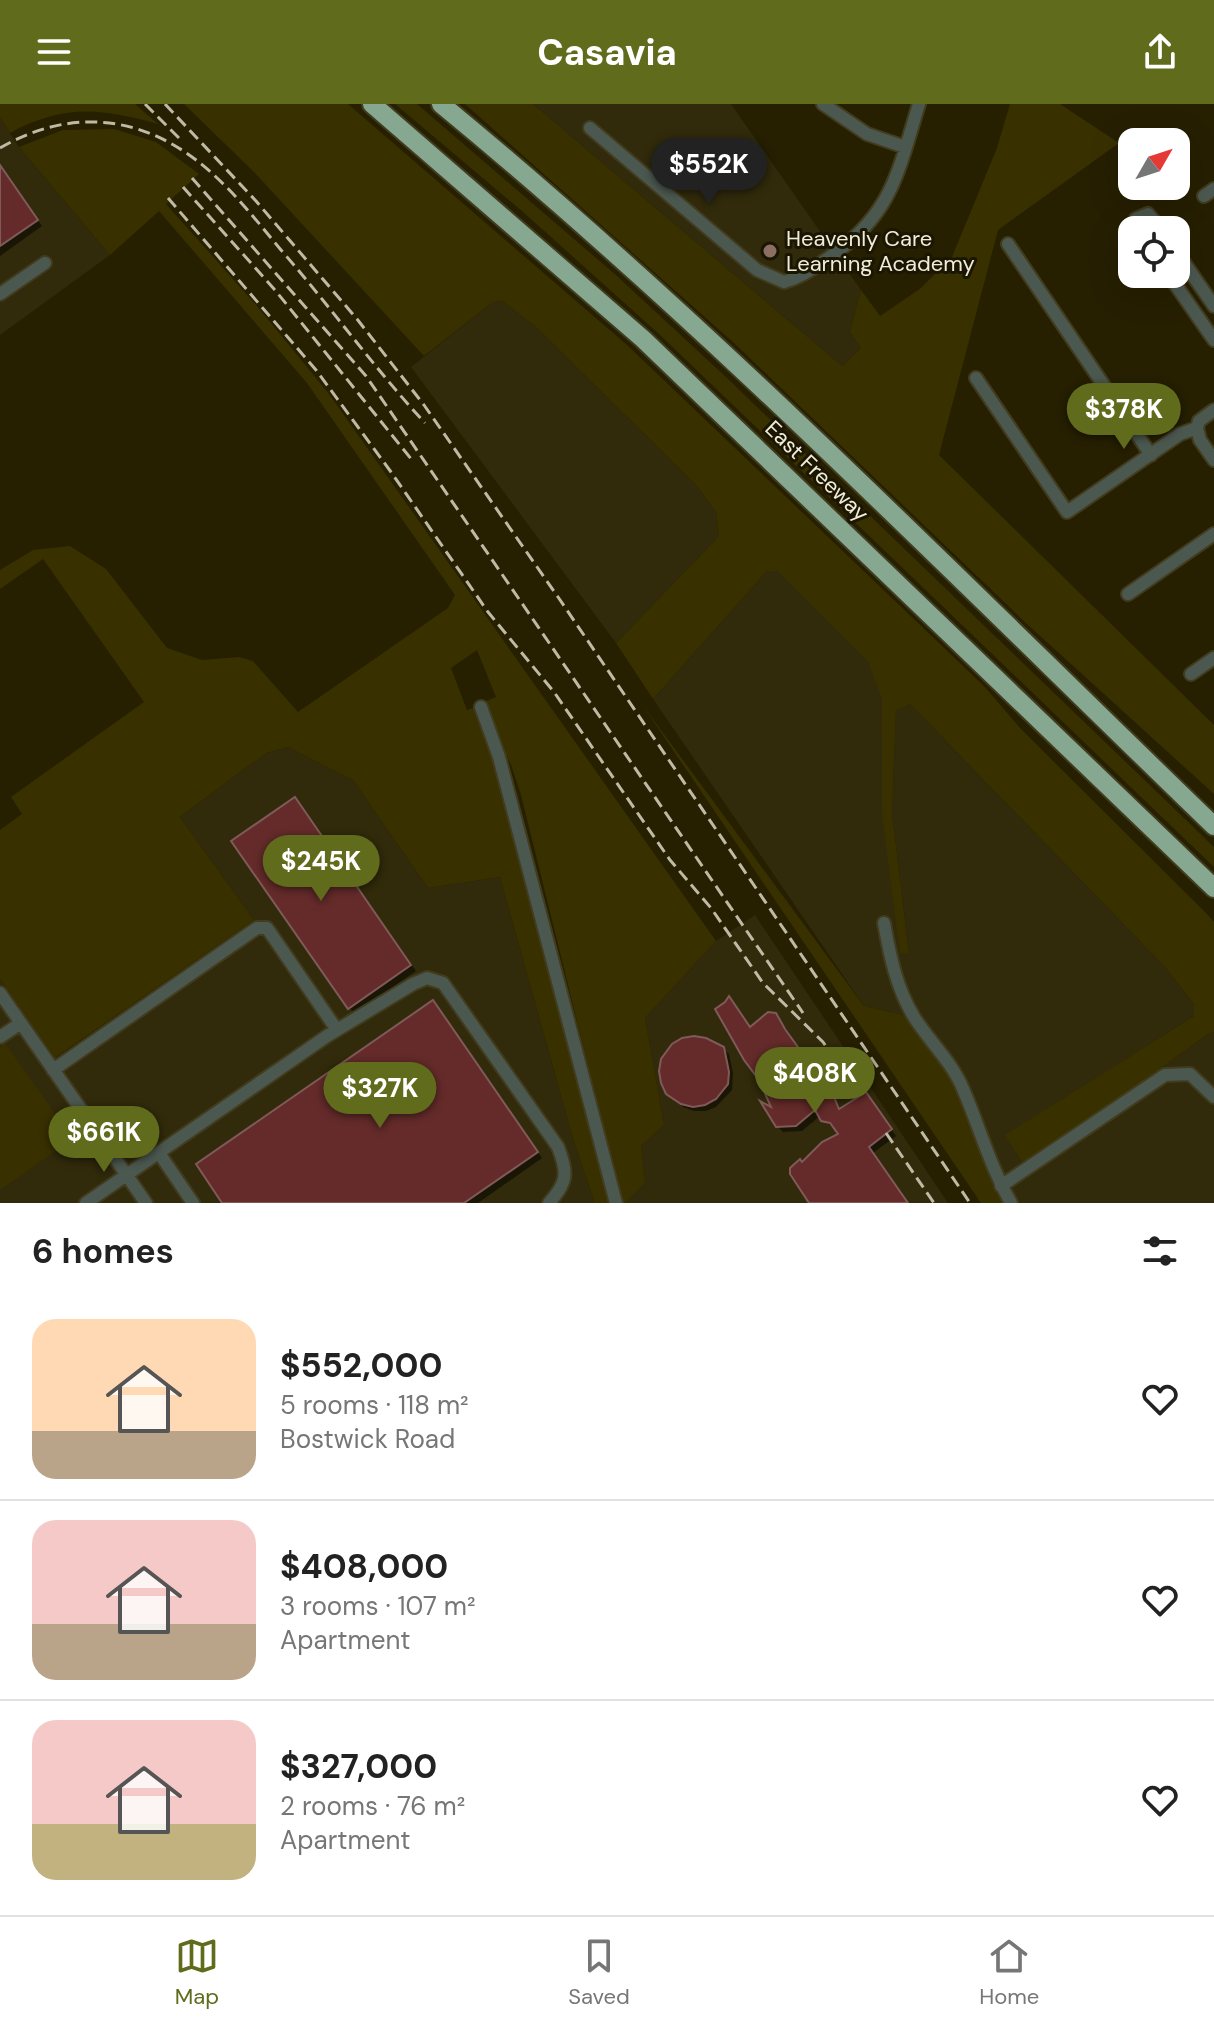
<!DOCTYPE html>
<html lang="en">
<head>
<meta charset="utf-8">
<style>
	:root { --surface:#fff; --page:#f2f2f2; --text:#222; --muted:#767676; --line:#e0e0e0; --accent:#606c1b }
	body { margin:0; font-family:"DM Sans",sans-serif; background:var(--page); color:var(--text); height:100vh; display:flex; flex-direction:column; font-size:30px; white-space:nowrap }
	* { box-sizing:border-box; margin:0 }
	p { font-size:26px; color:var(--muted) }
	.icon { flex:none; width:44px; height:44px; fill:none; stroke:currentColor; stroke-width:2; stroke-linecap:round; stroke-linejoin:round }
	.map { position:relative; height:1099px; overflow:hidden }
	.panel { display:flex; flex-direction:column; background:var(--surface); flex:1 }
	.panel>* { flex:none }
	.needle { width:52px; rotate:51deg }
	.controls { position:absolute; left:1118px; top:24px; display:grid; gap:16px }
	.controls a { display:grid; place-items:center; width:72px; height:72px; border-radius:16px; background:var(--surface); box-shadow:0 8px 32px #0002; font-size:40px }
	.price { position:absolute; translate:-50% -68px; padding:0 18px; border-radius:28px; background:var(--accent); color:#fff; font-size:26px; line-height:52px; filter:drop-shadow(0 2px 4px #0008) }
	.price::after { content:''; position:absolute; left:50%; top:48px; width:24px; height:18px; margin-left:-12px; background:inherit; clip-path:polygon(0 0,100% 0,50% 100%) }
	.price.current { background:#222; color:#fff }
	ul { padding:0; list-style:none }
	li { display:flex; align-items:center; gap:24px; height:200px; padding:0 32px }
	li+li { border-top:2px solid var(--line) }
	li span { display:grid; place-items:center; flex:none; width:224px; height:160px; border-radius:24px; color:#555 }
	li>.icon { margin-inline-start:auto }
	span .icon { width:96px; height:96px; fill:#fffc; stroke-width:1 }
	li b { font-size:34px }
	h2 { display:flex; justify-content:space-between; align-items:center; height:96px; padding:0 32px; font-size:34px }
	header { display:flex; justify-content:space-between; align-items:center; height:104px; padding:0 32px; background:var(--accent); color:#fff; font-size:36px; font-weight:800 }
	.dock { display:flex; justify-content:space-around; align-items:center; height:112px; border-top:2px solid var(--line); background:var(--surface); font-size:22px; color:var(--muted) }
	.dock a { display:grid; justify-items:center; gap:4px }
	.dock .current { color:var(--accent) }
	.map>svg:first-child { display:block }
	.built { fill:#312a0b }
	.green { fill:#393000 }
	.shadow { fill:#0007 }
	.building { fill:#642b2a; stroke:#7f5a58; stroke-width:2 }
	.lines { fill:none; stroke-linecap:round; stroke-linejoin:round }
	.minor-casing { stroke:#423c1f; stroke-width:16 }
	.highway-casing { stroke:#423c1f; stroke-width:22 }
	.minor { stroke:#4b584f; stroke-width:12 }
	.highway { stroke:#86a890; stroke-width:18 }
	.rail { stroke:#bfbaa5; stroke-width:3; stroke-dasharray:12 6; stroke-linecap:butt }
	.education-dot { fill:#8d6e63; stroke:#1b1601; stroke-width:3 }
	.labels { text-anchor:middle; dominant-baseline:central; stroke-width:6; stroke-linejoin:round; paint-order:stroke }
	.poi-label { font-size:22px; fill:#f0ecda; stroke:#1b1601; text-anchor:start }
	.street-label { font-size:22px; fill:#f0ecda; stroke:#1b1601 }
</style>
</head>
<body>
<header><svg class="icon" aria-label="menu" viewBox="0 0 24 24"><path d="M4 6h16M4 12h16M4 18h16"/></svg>Casavia<svg class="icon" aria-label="share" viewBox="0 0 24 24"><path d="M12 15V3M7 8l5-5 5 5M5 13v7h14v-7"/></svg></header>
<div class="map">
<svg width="1214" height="1099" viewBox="0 0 1214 1099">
	<rect width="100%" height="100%" fill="#261f00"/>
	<path class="built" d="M 533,0 L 731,0 L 861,186 L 850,228 L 861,244 L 842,262 Z
		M 0,14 L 19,43 L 110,151 L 0,231 Z
		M 502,197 L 535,222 L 697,382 L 716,408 L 719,432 L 616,539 L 411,263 L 493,198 Z
		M 778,466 L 869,557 L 882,596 L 883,711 L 909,848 L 892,709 L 896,605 L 910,600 L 1165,863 L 1194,900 L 1194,912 L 1006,1031 L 1025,1062 L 1209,929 L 1214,928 L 1214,1099 L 1005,1099 L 990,1072 L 963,996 L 904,911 L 864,902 L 653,595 L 767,467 Z
		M 288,643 L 353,676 L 428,784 L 500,773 L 574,1038 L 595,1099 L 0,1099 L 0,875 L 56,954 L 254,816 L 180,713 L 266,649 Z
		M 755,811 L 948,1099 L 625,1099 L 645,1079 L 641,1042 L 664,1021 L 645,914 L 716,837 Z"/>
	<path class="green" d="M 0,0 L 135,0 L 158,20 C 100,4 64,0 10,29 L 0,14 Z
		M 184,0 L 348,0 L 627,241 L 984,582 L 1021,625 L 1207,810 L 1214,818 L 1214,928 L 1209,929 L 1025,1063 L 1005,1031 L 1194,912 L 1194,900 L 1165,863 L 910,600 L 896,606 L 892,709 L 909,849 L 900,849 L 882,711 L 882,596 L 868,557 L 778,467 L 767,467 L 653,595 L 616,539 L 719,432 L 716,408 L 697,382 L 535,222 L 502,197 L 493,198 L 424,252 L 254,68 Z
		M 395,0 L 417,0 L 617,172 L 727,274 L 1214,743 L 1214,763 L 659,230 L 522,107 Z
		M 465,0 L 533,0 L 842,262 L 861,244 L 850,228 L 861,186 L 880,212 L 921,184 L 952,153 L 997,44 L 1010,0 L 1060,0 L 1119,39 L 998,126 L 939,351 L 1214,621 L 1214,690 L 1027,520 L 734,239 Z
		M 114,25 L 156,38 L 199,70 L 166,100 L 257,202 L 329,290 L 716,837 L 645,914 L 664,1021 L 641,1042 L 645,1079 L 625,1099 L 622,1099 L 521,691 L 511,661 L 482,599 L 496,593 L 477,546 L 451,564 L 467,606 L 473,604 L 503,684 L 613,1099 L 595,1099 L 574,1038 L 500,773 L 428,784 L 353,676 L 288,643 L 266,649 L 180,713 L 254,816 L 55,954 L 0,875 L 0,726 L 22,710 L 11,693 L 144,598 L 43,455 L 0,485 L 0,466 L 33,446 L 70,442 L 106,465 L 167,544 L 202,556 L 239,553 L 253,557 L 298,608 L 448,504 L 455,491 L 307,279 L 159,107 L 110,151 L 19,43 L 63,26 Z
		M 641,599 L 864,902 L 904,911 L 950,971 L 963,996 L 990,1072 L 1005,1099 L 981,1099 Z
		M 5,939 L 73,1035 L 0,1086 L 0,943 Z"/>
	<path class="shadow" d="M 0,62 L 42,122 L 0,152 Z
		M 300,701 L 416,867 L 355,909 L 349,904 Z
		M 438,904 L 542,1054 L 478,1099 L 225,1099 Z
		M 776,910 L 842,1006 L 871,996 L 896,1032 L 873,1049 L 908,1099 L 813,1099 L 803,1060 L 841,1031 L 820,1012 L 802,1027 L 783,1028 L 777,1022 L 751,925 Z
		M 723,945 L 729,950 L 733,969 L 732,986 L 716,1003 L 706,1007 L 694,1007 L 683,1003 L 665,984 Z"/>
	<path class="building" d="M 0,61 L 38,116 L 0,142 Z
		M 295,693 L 411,861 L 348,905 L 231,737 Z
		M 729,892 L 750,923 L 768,908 L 776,909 L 785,925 L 834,993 L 839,1005 L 866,988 L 892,1025 L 869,1043 L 908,1099 L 809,1099 L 790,1070 L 790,1064 L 800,1055 L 802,1058 L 822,1038 L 838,1030 L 830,1019 L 821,1017 L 815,1006 L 796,1022 L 776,1023 L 760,997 L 771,1003 L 759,976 L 744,956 L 715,905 L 725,898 Z
		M 433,896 L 538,1048 L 464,1099 L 222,1099 L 196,1060 Z
		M 694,932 L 706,934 L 724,943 L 729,968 L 728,980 L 716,995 L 705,1001 L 693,1003 L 681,1000 L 666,990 L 661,979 L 659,967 L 661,955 L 672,940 L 682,934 Z"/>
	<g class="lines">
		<defs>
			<path id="minor" d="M 823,0 L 867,30 L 905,43
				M 590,24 L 757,166 L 784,178 C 801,173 812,165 827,155 C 892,111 897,71 919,0
				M 1204,92 L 1214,85
				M 1138,126 L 1134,122 L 1136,115 L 1148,110 L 1162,126
				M 1008,140 L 1151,351
				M 1176,147 L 1214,202
				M 1168,170 L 1214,236
				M 0,190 L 45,159
				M 976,274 L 1067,408 L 1180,330 L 1197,324 L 1199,317 L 1214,306
				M 1197,324 L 1200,336 L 1214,356
				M 1128,490 L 1214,430
				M 1191,570 L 1214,554
				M 481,603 L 499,653 L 616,1099
				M 884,819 C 890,852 896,883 914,913 C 929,937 952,958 963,985 C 980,1024 989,1060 1011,1099
				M 0,889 L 146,1099
				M 0,933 L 21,919
				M 53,966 L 257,824 L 267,824 L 337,926
				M 159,1049 L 193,1099
				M 1001,1082 L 1165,971 L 1190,970 L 1214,993
				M 86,1099 L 327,932 L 413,880 L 427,874 L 443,879 L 558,1043 C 568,1069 568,1078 549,1099"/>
			<path id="highway" d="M 372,0 L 643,235 L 1214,784
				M 441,0 C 713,224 960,477 1214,722"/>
		</defs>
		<use href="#minor" class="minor-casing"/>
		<use href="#highway" class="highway-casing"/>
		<use href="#minor" class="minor"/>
		<use href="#highway" class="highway"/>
		<path class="rail" d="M 145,0 L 183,38
			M 165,0 L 256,97 L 357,215 L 424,301 L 558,493 L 970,1099
			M 0,44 C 76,0 153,13 216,73 C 240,95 260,121 281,146 C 330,202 374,264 425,319
			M 192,74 L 366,272 L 803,909
			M 183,83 L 275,186 L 412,356
			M 168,94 L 316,266 L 391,368 L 488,508 L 554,588 L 670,756 L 711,804 L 763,879 L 823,938 L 861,991
			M 886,1029 L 934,1099"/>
	</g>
	<circle class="education-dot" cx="770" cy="147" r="8"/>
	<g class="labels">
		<g class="poi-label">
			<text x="786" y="134">Heavenly Care<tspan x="786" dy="25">Learning Academy</tspan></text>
		</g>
		<g class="street-label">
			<text transform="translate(817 367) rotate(44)">East Freeway</text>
		</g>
	</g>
</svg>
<div class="controls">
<a><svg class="needle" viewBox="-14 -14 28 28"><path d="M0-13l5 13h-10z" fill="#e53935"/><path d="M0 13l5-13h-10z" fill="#767676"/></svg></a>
<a><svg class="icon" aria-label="locate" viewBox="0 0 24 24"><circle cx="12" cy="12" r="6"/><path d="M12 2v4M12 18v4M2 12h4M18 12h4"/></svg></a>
</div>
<b class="price current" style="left:709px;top:102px">$552K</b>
<b class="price" style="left:1124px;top:347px">$378K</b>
<b class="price" style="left:321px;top:799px">$245K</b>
<b class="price" style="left:815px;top:1011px">$408K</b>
<b class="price" style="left:380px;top:1026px">$327K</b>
<b class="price" style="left:104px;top:1070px">$661K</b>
</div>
<section class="panel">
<h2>6 homes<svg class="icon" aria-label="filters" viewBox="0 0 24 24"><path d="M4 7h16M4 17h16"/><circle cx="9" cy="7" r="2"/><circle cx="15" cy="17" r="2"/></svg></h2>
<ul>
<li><span style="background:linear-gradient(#ffd9b3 70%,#b9a48a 0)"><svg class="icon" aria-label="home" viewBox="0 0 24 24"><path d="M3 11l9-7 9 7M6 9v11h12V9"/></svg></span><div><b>$552,000</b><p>5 rooms · 118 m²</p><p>Bostwick Road</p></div><svg class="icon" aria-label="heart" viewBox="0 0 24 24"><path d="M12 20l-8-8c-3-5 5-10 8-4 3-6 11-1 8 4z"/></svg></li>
<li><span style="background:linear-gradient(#f6c9c9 65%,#b9a48a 0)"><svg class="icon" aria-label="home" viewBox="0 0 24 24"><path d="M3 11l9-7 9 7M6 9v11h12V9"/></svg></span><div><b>$408,000</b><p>3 rooms · 107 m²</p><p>Apartment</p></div><svg class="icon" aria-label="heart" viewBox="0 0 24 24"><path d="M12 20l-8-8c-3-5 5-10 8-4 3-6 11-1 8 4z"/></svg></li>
<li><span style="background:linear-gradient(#f6c9c9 65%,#c2b280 0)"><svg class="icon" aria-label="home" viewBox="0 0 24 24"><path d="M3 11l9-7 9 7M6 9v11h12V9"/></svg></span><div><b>$327,000</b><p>2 rooms · 76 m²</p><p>Apartment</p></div><svg class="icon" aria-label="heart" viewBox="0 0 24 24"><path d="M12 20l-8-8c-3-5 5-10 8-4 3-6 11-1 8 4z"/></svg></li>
</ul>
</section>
<nav class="dock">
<a class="current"><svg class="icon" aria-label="map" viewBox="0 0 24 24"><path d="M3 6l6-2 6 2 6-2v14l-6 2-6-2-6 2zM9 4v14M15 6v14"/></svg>Map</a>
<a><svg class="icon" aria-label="saved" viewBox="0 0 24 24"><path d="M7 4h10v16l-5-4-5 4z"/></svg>Saved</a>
<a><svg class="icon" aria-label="home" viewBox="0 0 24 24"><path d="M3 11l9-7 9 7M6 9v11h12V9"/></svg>Home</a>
</nav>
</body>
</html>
